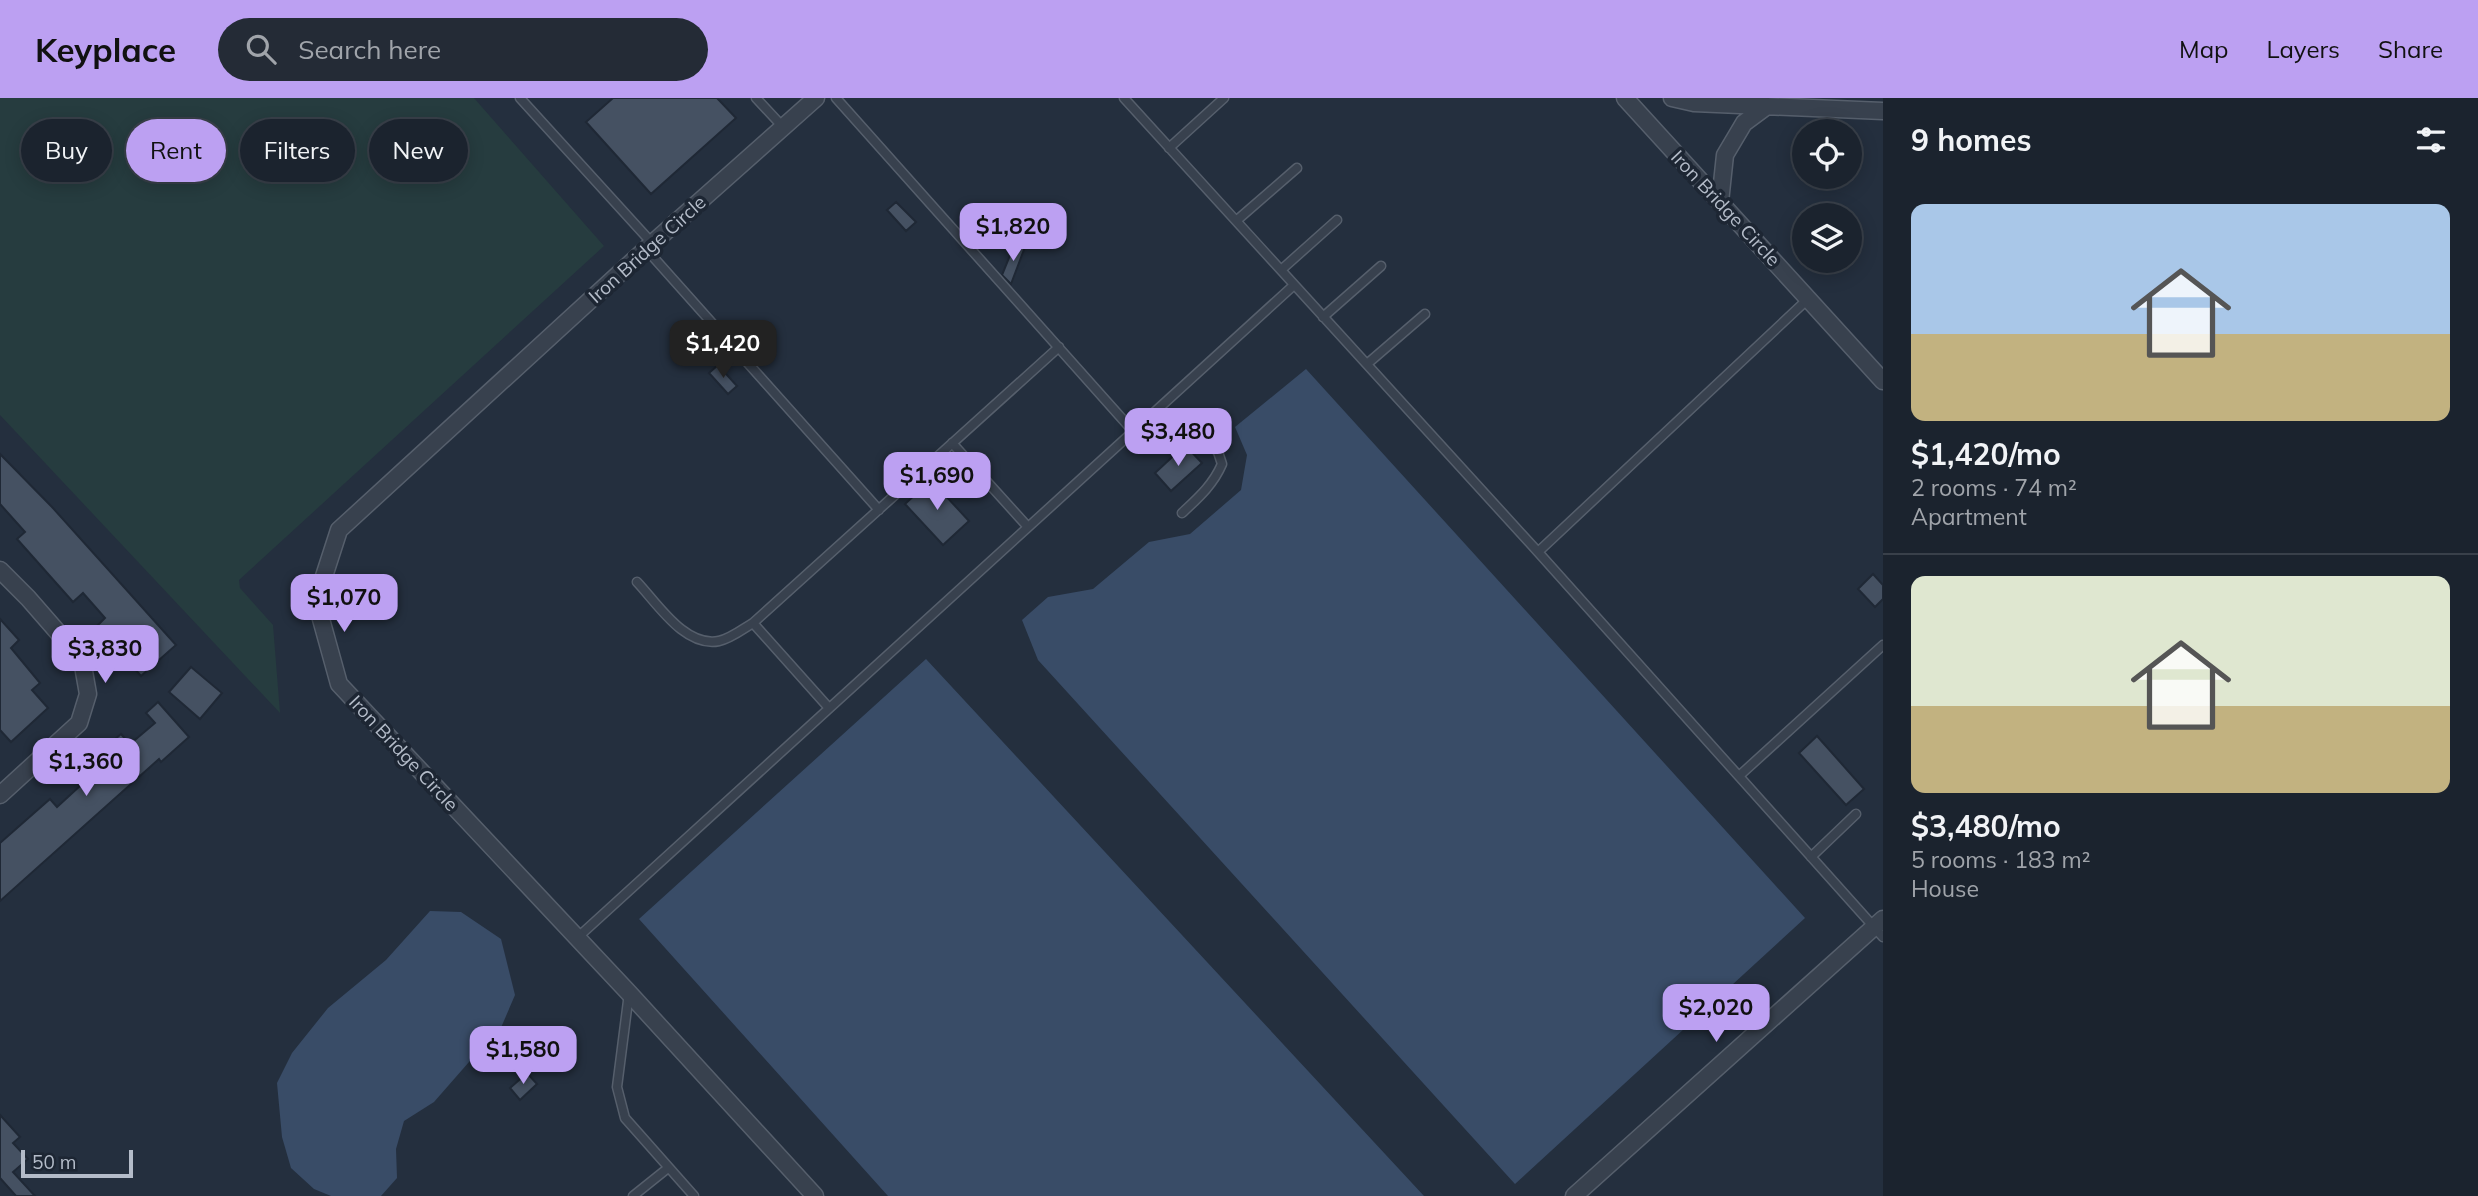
<!DOCTYPE html>
<html lang="en">
<head>
<meta charset="utf-8">
<style>
	:root { --surface:#1b232e; --page:#242b36; --text:#f1f3f6; --muted:#a0a4aa; --line:#39404a; --accent:#bca0f2 }
	body { margin:0; font-family:Mulish,sans-serif; background:var(--page); color:var(--text); height:100vh; display:flex; flex-direction:column; font-size:26px; white-space:nowrap }
	* { box-sizing:border-box; margin:0 }
	p { font-size:23px; color:var(--muted) }
	.icon { flex:none; width:38px; height:38px; fill:none; stroke:currentColor; stroke-width:2; stroke-linecap:round; stroke-linejoin:round }
	.map { position:relative; flex:1; overflow:hidden }
	.side { display:flex; flex-direction:column; background:var(--surface); width:595px }
	.side>* { flex:none }
	.guide { position:absolute; left:21px; top:21px; width:665px; height:63px; display:flex; gap:14px }
	.fabs { position:absolute; left:1792px; top:21px; display:grid; gap:14px }
	.fabs a { display:grid; place-items:center; width:70px; height:70px; border-radius:50%; background:var(--surface); box-shadow:0 4px 18px #0003,0 0 0 2px var(--line); font-size:35px }
	.scale { position:absolute; left:21px; bottom:18px; width:112px; box-sizing:border-box; padding-left:7px; border:4px solid #b4bcc9; border-top:0; font-size:19px; line-height:24px; white-space:nowrap; color:#b4bcc9; -webkit-text-stroke:5px #1d2633; paint-order:stroke }
	.price { position:absolute; translate:-50% -60px; padding:0 16px; border-radius:14px; background:var(--accent); color:#111; font-size:23px; line-height:46px; filter:drop-shadow(0 2px 4px #0008) }
	.price::after { content:''; position:absolute; left:50%; top:42px; width:21px; height:16px; margin-left:-10px; background:inherit; clip-path:polygon(0 0,100% 0,50% 100%) }
	.price.active { background:#222; color:#fff }
	ul { padding:0; list-style:none }
	li { display:grid; align-content:center; gap:14px; height:371px; padding:0 28px }
	li+li { border-top:2px solid var(--line) }
	li span { display:grid; place-items:center; height:217px; border-radius:14px; color:#555 }
	li>.icon { margin-inline-start:auto }
	span .icon { width:126px; height:126px; fill:#fffc; stroke-width:1 }
	li b { font-size:30px }
	h2 { display:flex; justify-content:space-between; align-items:center; height:84px; padding:0 28px; font-size:30px }
	.tag { padding:0 24px; border-radius:32px; background:var(--surface); box-shadow:0 4px 18px #0003,0 0 0 2px var(--line); font-size:24px; line-height:63px }
	.tag.active { background:var(--accent); color:#111 }
	header { display:flex; align-items:center; gap:42px; box-sizing:border-box; height:98px; padding:0 35px; background:var(--accent); color:#111 }
	header strong { font-size:33px }
	nav { display:flex; gap:38px; margin-inline-start:auto; font-size:24px }
	.search { width:490px; height:63px; background:var(--page); display:flex; align-items:center; gap:18px; box-sizing:border-box; padding:0 24px; border-radius:38px; color:var(--muted); font-size:26px }
	main { display:flex; flex:1; min-height:0 }
	.map>svg:first-child { display:block }
	.green { fill:#263c3f }
	.water { fill:#394c67 }
	.building { fill:#455162; stroke:#1f2835; stroke-width:2 }
	.lines { fill:none; stroke-linecap:round; stroke-linejoin:round }
	.lane-casing { stroke:#565f6c; stroke-width:11 }
	.street-casing { stroke:#565f6c; stroke-width:19 }
	.lane { stroke:#38414e; stroke-width:8 }
	.street { stroke:#38414e; stroke-width:16 }
	.labels { text-anchor:middle; dominant-baseline:central; stroke-width:7; stroke-linejoin:round; paint-order:stroke }
	.street-label { font-size:19px; fill:#b4bcc9; stroke:#1d2633 }
</style>
</head>
<body>
<header>
<strong>Keyplace</strong>
<div class="search"><svg class="icon" aria-label="search" viewBox="0 0 24 24"><circle cx="10" cy="10" r="6"/><path d="M15 15l6 6"/></svg>Search here</div>
<nav><a>Map</a><a>Layers</a><a>Share</a></nav>
</header>
<main>
<div class="map">
<svg width="1883" height="1098" viewBox="0 0 1883 1098">
	<rect width="100%" height="100%" fill="#242f3e"/>
	<path class="green" d="M 0,0 L 474,0 L 604,148 L 239,482 L 240,490 L 273,527 L 280,615 L 0,317 Z"/>
	<path class="water" d="M 1306,271 L 1805,820 L 1515,1086 L 1038,562 L 1022,522 L 1048,499 L 1093,491 L 1149,444 L 1190,436 L 1241,392 L 1247,357 L 1235,329 Z
		M 926,561 L 1424,1098 L 888,1098 L 639,821 Z
		M 430,813 L 461,814 L 501,841 L 515,897 L 497,939 L 469,964 L 434,1004 L 404,1023 L 396,1051 L 397,1080 L 381,1098 L 331,1098 L 314,1091 L 291,1070 L 282,1039 L 277,985 L 292,955 L 328,910 L 386,862 Z"/>
	<path class="building" d="M 613,0 L 717,0 L 736,20 L 651,96 L 586,24 Z
		M 896,104 L 916,124 L 906,133 L 887,112 Z
		M 1015,145 L 1025,149 L 1011,186 L 1002,177 Z
		M 718,267 L 737,288 L 728,296 L 709,275 Z
		M 1185,347 L 1202,365 L 1171,393 L 1155,375 Z
		M 0,356 L 52,409 L 176,547 L 141,578 L 97,528 L 105,520 L 83,495 L 73,504 L 17,441 L 25,434 L 0,406 Z
		M 931,382 L 969,423 L 943,447 L 905,406 Z
		M 1873,476 L 1883,487 L 1883,501 L 1875,509 L 1858,491 Z
		M 0,521 L 19,542 L 11,550 L 40,585 L 32,592 L 48,610 L 11,644 L 0,632 Z
		M 191,569 L 222,595 L 200,621 L 169,594 Z
		M 158,604 L 189,639 L 161,664 L 159,661 L 0,803 L 0,745 L 50,701 L 57,709 L 80,688 L 72,679 L 121,636 L 130,646 L 155,625 L 146,615 Z
		M 1817,638 L 1864,691 L 1846,707 L 1799,655 Z
		M 527,975 L 537,986 L 520,1002 L 510,990 Z
		M 0,1017 L 20,1039 L 13,1045 L 28,1061 L 13,1074 L 35,1098 L 16,1098 L 0,1080 Z"/>
	<g class="lines">
		<defs>
			<path id="lane" d="M 520,0 L 652,145
				M 756,0 L 783,29
				M 836,0 L 1133,333
				M 1124,0 L 1538,454 L 1883,839
				M 1169,50 L 1224,0
				M 1236,123 L 1297,70
				M 646,151 L 879,412
				M 1281,172 L 1337,122
				M 1323,219 L 1381,168
				M 1367,266 L 1425,216
				M 1148,319 L 1195,329 L 1218,354 L 1222,366 C 1213,387 1198,400 1182,415
				M 952,345 L 1028,429
				M 1538,454 L 1809,200
				M 637,484 C 657,505 685,550 719,543 C 730,541 743,531 753,525 L 1059,249
				M 753,525 L 829,610
				M 1739,678 L 1883,547
				M 1811,759 L 1856,716
				M 577,840 L 1294,187
				M 629,895 L 617,989 L 625,1020 L 694,1098
				M 633,1098 L 668,1070"/>
			<path id="street" d="M 1625,0 L 1883,283
				M 1672,0 L 1694,5 L 1883,13
				M 1720,104 L 1725,57 L 1744,25 L 1767,8
				M 0,472 L 28,500 L 82,562 L 88,596 L 79,625 L 0,697
				M 815,1098 L 629,895 L 339,586 L 316,503 L 339,432 L 646,151 L 816,0
				M 1574,1098 L 1883,821"/>
		</defs>
		<use href="#lane" class="lane-casing"/>
		<use href="#street" class="street-casing"/>
		<use href="#lane" class="lane"/>
		<use href="#street" class="street"/>
	</g>
	<g class="labels">
		<g class="street-label">
			<text transform="translate(1726 110) rotate(47)">Iron Bridge Circle</text>
			<text transform="translate(647 151) rotate(-42)">Iron Bridge Circle</text>
			<text transform="translate(404 655) rotate(47)">Iron Bridge Circle</text>
		</g>
	</g>
</svg>
<div class="fabs">
<a><svg class="icon" aria-label="locate" viewBox="0 0 24 24"><circle cx="12" cy="12" r="6"/><path d="M12 2v4M12 18v4M2 12h4M18 12h4"/></svg></a>
<a><svg class="icon" aria-label="layers" viewBox="0 0 24 24"><path d="M12 4l9 5-9 5-9-5zM3 14l9 5 9-5"/></svg></a>
</div>
<div class="scale">50 m</div>
<b class="price" style="left:1013px;top:165px">$1,820</b>
<b class="price active" style="left:723px;top:282px">$1,420</b>
<b class="price" style="left:1178px;top:370px">$3,480</b>
<b class="price" style="left:937px;top:414px">$1,690</b>
<b class="price" style="left:344px;top:536px">$1,070</b>
<b class="price" style="left:105px;top:587px">$3,830</b>
<b class="price" style="left:86px;top:700px">$1,360</b>
<b class="price" style="left:1716px;top:946px">$2,020</b>
<b class="price" style="left:523px;top:988px">$1,580</b>
<div class="guide">
<a class="tag">Buy</a>
<a class="tag active">Rent</a>
<a class="tag">Filters</a>
<a class="tag">New</a>
</div>
</div>
<section class="side">
<h2>9 homes<svg class="icon" aria-label="filters" viewBox="0 0 24 24"><path d="M4 7h16M4 17h16"/><circle cx="9" cy="7" r="2"/><circle cx="15" cy="17" r="2"/></svg></h2>
<ul>
<li><span style="background:linear-gradient(#a9c7e8 60%,#c2b280 0)"><svg class="icon" aria-label="home" viewBox="0 0 24 24"><path d="M3 11l9-7 9 7M6 9v11h12V9"/></svg></span><div><b>$1,420/mo</b><p>2 rooms · 74 m²</p><p>Apartment</p></div></li>
<li><span style="background:linear-gradient(#dfe7d0 60%,#c2b280 0)"><svg class="icon" aria-label="home" viewBox="0 0 24 24"><path d="M3 11l9-7 9 7M6 9v11h12V9"/></svg></span><div><b>$3,480/mo</b><p>5 rooms · 183 m²</p><p>House</p></div></li>
</ul>
</section>
</main>
</body>
</html>
